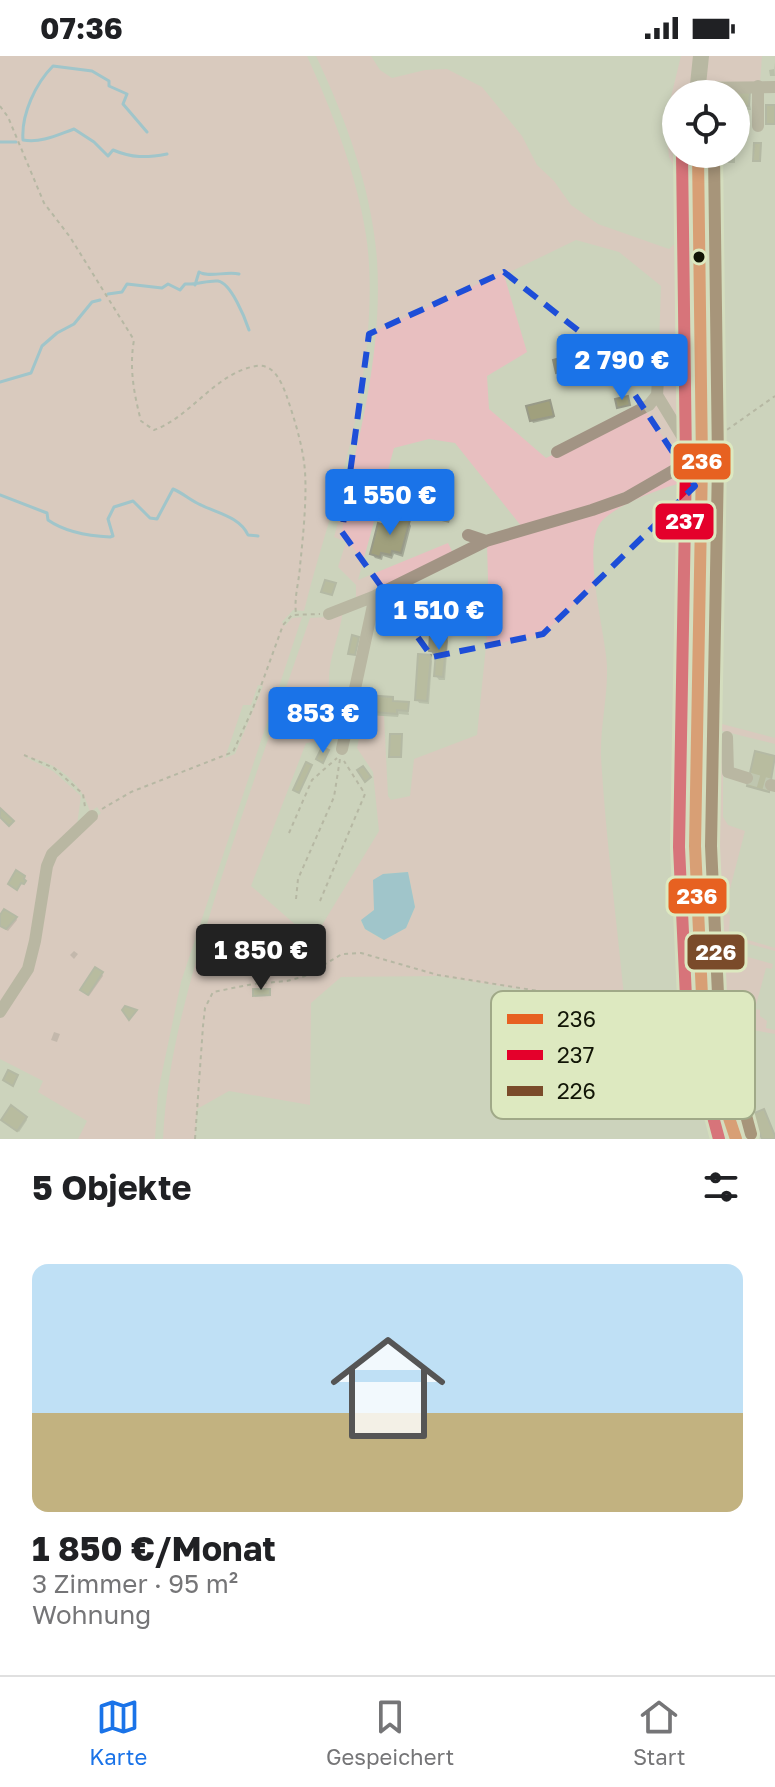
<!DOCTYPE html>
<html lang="de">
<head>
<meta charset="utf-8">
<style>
	:root { --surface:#fff; --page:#f2f2f2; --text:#202124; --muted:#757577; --line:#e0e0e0; --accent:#1a73e8 }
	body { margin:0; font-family:"Golos Text",sans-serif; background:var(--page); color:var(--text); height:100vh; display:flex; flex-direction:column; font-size:30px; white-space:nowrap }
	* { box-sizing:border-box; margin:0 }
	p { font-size:26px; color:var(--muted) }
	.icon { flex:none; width:44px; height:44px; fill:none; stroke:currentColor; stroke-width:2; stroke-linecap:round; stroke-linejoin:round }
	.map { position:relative; height:1083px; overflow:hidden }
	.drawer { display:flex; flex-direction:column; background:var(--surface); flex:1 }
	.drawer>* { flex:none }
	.tools { position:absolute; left:662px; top:24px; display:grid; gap:16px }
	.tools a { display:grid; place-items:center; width:88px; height:88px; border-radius:50%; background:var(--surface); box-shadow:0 4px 12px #0003; font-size:40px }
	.price { position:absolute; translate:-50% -68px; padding:0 18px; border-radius:8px; background:var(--accent); color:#fff; font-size:26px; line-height:52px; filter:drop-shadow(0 2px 4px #0008) }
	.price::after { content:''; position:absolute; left:50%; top:48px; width:24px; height:18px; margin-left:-12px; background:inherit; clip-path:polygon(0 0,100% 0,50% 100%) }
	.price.on { background:#222; color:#fff }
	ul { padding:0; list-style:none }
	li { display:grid; align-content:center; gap:16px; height:424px; padding:0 32px }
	li span { display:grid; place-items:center; height:248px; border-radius:16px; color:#555 }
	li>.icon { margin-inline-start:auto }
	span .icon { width:144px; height:144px; fill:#fffc; stroke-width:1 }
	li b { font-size:34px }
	h2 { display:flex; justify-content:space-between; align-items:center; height:96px; padding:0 32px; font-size:34px }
	.status { display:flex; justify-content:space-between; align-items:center; height:56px; padding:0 40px; background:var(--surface); direction:ltr }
	.status svg { height:22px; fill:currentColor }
	.tab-bar { display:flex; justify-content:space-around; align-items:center; height:112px; border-top:2px solid var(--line); background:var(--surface); font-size:22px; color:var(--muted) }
	.tab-bar a { display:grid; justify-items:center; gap:4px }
	.tab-bar .on { color:var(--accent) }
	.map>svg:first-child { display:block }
	.green { fill:#e8bfc0; fill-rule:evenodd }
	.water { fill:#6ab4dc }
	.shadow { fill:#0003 }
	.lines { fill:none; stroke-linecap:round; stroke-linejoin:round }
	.stream { stroke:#6ab4dc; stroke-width:3 }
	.building { fill:#a0a07d; stroke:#989a88; stroke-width:2 }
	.minor-tunnel { stroke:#b0b6a1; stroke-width:12; stroke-dasharray:12 6; stroke-linecap:butt }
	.path { stroke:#9b9685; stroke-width:2; stroke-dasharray:4 4; stroke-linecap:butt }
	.minor { stroke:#a29484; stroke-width:12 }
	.major { stroke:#a09783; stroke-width:16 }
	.bus-1-casing { stroke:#dde9c0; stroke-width:18 }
	.bus-2-casing { stroke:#dde9c0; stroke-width:18 }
	.bus-3-casing { stroke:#dde9c0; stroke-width:18 }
	.bus-1 { stroke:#e76121; stroke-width:12 }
	.bus-2 { stroke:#e4002b; stroke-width:12 }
	.bus-3 { stroke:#7a4b2a; stroke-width:12 }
	.marked { fill:none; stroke:#1d4ed8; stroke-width:6; stroke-dasharray:16 10; stroke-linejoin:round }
	.bus-dot { fill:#111506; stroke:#dde9c0; stroke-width:3 }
	.key { fill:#dde9c0; stroke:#a0a988; stroke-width:2 }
	.key-label { font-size:22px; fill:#111506 }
	.line-badge { stroke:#dde9c0; stroke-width:3 }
	.badge-label { font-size:22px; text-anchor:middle; font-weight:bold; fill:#fff }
</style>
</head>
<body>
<div class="status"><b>07:36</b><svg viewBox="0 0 49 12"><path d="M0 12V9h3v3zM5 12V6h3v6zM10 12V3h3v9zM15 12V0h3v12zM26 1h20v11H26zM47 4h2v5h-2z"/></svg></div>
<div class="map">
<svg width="775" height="1083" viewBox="0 0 775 1083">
	<rect width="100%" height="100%" fill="#ccd3bc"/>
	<path class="green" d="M 0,0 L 307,0 C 332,55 357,119 366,179 C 374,231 368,298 358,349 C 346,419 321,486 304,555 L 293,554 L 282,566 L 285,570 L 292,562 L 302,561 L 181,926 L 158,1036 L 155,1083 L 78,1083 L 87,1065 L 38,1036 L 43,1025 L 0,1003 L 0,961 L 30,915 L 48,813 L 76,776 L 101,757 L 97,751 L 90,756 C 83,728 55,704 25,701 L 53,715 L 81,740 L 77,769 L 49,798 L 26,912 L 0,952 ZM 258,629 L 263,630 L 235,698 L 225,702 L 243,649 L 251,649 Z
		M 316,0 L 371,0 L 380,14 L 392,22 L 425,14 L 447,13 L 482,31 L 522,80 L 537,109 L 554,125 L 571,149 L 598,168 L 669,193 L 682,181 L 685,144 L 682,127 L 669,101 L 665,65 L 681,0 L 694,0 L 692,28 L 688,28 L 681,38 L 676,38 L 676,98 L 683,98 L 692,110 L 692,197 L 688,198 L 689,206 L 692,207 L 695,381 L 692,385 L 687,384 L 661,335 L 658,317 L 661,230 L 619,196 L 576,184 L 504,219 L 527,296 L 487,320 L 489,353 L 546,402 L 649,353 L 656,345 C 667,363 688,384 678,405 L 621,439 L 522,471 L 455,387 L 429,383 L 394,392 L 358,524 L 448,487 L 453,497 L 356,546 L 356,529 L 338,511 L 346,486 L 334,481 C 358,392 383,297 377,204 C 372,134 346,63 316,0 Z
		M 704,0 L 762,0 L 760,27 L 703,25 Z
		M 713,388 L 713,660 L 722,668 L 775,682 L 775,688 L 710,672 L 707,664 L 708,392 Z
		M 675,417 L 689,417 L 696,428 L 688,830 L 691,902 L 697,952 L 694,957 L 640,949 L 691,945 C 674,781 689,613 691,448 L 687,434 L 677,428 C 657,434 614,450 601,466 C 581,491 606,579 607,610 C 608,640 600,671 601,701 C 606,784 617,867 625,950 L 438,920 L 341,921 L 311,947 L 310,1049 L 229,1035 L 197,1053 L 195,1083 L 163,1083 C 167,1000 190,924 214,845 C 244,750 278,656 310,562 L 328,561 L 343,555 C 338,592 316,623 340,657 L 334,683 L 306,687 L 251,830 L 313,884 L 379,775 L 373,716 L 357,692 L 364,659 L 384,660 L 388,740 L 391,744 L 410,740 L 414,703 L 477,679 L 489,560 L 487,488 ZM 408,816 L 415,851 L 406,872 L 383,884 L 365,873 L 361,865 L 374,854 L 383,818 Z
		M 718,684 L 723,686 L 723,761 L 728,769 L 745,775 L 724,856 L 730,859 L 729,875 L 735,880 L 775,892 L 775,895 L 712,878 L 708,872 L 705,788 L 707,695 L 712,685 Z
		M 737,898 L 773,908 L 772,913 L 766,912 L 755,953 L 760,954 L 760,960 L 767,965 L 766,972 L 775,974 L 775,978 L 713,967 C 709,947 708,915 724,900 L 736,902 Z
		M 564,946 L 691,965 L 697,968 L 715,1045 L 728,1083 L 714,1083 C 717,1059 707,1041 700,1019 C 695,1005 697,994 688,982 L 663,976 L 627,958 Z"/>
	<path class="water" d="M 408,816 L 415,851 L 406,872 L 384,884 L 365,873 L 361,864 L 374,854 L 373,824 L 383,818 Z"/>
	<path class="shadow" d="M 774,6 L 775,20 L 770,20 L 769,14 L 774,13 Z
		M 748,37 L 751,54 L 737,54 L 736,65 L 736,38 L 719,38 Z
		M 726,98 L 735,98 L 735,107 L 728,107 Z
		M 622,288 L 629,305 L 610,310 L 613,319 L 601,323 L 596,313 L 562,322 L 558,316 L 555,306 Z
		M 550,349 L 554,362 L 533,367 L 532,365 Z
		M 451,446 L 453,451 L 449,467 L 420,459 L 418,455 Z
		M 409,466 L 411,470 L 403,501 L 394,498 L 392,503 L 383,500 L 382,504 L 375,502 L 372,498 L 389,472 Z
		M 417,556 L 418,568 L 398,566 L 396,563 Z
		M 446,581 L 448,585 L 445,624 L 439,624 L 436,620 L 438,599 L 433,599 L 431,594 Z
		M 430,601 L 432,605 L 429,648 L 419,647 L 417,643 Z
		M 392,643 L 395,647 L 407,648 L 409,659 L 399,658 L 398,661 L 368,659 L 366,655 Z
		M 353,669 L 361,673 L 358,683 L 351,679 Z
		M 0,862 L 16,862 L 17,864 L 8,875 L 0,870 Z
		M 74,895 L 78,898 L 74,903 L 70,899 Z
		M 102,918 L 103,920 L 89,940 L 84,936 Z
		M 54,976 L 60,978 L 57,986 L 51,984 Z
		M 26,1062 L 27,1064 L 19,1076 L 5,1066 Z"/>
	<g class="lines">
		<path class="stream" d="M 147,76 L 123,48 L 127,38 L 109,30 L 109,25 L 92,15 L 53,10 C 36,27 21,58 23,84 C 42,87 57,79 74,73 L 94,86 L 108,100 L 113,94 C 132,102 146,102 167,98
			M 0,86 L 16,86
			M 195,229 L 199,216 C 209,222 226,215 239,218
			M 108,238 L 122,236 L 127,228 L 162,232 L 168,228 L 180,234 L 185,228 C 196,229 208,224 218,225 C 231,227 245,262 249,274
			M 0,326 L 31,317 L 42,290 L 57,277 L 74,268 L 92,246 L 100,244
			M 0,439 L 47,457 L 48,464 C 65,476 89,480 110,481 L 113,480 L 108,463 L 114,451 L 133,445 L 150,462 L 157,463 L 173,433 C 183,437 191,445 201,449 C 217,457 240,461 248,479 L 258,480"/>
	</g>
	<path class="building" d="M 718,34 L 750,35 L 749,50 L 736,50 L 736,59 L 736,38 L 717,38 Z
		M 766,49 L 775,49 L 775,68 L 766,68 Z
		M 754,87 L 761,87 L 760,105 L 753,105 Z
		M 604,285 L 605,291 L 623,286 L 627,299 L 608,304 L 611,313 L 596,317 L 593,307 L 556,317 L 553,304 L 589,294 L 588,290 Z
		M 628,340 L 630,349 L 617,352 L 615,343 Z
		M 550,344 L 554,360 L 530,365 L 526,350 Z
		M 420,437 L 452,445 L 447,463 L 416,455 Z
		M 391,459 L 410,464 L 401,497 L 392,495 L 391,499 L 381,497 L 380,501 L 370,498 L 378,467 L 388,470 Z
		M 325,524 L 336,527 L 332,539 L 321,536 Z
		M 395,552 L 418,554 L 418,566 L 394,564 Z
		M 430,577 L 447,579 L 443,621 L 434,620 L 436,596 L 429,595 Z
		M 352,579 L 359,581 L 355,599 L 348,598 Z
		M 418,598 L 431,599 L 427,645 L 415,644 Z
		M 365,639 L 393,641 L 393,645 L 409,646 L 408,655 L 397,654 L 397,658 L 363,655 Z
		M 390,678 L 402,678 L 401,701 L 389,701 Z
		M 322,691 L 329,694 L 323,707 L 316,703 Z
		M 755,695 L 775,700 L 769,736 L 747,730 Z
		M 306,706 L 312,709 L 299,737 L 293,734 Z
		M 363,710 L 371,721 L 365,726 L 357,714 Z
		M 0,752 L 14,765 L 9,770 L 0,761 Z
		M 16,814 L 25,820 L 24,823 L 26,825 L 24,828 L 21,827 L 17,834 L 8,828 Z
		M 4,853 L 17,861 L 6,873 L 0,870 L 0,859 Z
		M 95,911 L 103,916 L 88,939 L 80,934 Z
		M 253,933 L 270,933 L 270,939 L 253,940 Z
		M 125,950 L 137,954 L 129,964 L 122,954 Z
		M 8,1014 L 18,1019 L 13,1030 L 3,1024 Z
		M 11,1049 L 27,1061 L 17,1075 L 1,1064 Z
		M 764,1053 L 775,1080 L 775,1083 L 762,1083 L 752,1058 Z"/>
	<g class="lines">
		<path class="minor-tunnel" d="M 747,722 L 771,729"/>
		<path class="path" d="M 0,50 L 8,61 L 44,147 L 70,181 L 134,284 C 129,312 134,338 141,365 L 154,374 C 191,361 215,317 256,310 C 274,307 282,327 287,341 C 294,362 301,384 304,406 C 308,434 303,481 300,510 C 299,527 294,540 296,558
			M 714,383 L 775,340
			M 24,699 L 54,712 L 83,738 L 85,751
			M 102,753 L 131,736 L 233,696 L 253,652 L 283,569 L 292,559 L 320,558
			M 289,777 L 312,724 L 337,702
			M 296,843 L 298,823 L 334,741 L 340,703
			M 320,845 L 365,738 L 344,705
			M 195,1083 L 203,970 L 205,952 L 213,936 L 253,928 L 287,925 L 305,920 L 342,898 L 361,897 L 438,919 L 690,959"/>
		<path class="minor" d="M 697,32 L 775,31
			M 758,70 L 758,30
			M 619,307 L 638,305 L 658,324 L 657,339 L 685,385 L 685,408
			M 557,396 L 649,349 L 657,339
			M 468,479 L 486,485
			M 329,558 L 375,540 L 486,485 L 592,454 L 626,442 L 685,408 L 702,407
			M 727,681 L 728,716 L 747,722
			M 342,693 L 375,540
			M 771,729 L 775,730
			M 0,956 L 28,913 L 35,885 L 47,810 L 52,798 L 92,760
			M 718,1026 L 728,1022 L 731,1016"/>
		<path class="major" d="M 697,38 L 701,0
			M 698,98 L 702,407 L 695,790 L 703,961 L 725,1050 L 736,1083"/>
		<defs>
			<path id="bus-1" d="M 698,98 L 702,407 L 695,790 L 703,961 L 725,1050 L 736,1083"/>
			<path id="bus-2" d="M 682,98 L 686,407 L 679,791 L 687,963 L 719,1083"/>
			<path id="bus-3" d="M 714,98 L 718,407 L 711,790 L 719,959 L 751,1078"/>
		</defs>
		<use href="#bus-1" class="bus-1-casing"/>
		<use href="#bus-2" class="bus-2-casing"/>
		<use href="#bus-3" class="bus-3-casing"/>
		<use href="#bus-1" class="bus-1"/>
		<use href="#bus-2" class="bus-2"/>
		<use href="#bus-3" class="bus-3"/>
	</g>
	<path d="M0 0H775V1083H0ZM 504,216 L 608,298 L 695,430 L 543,578 L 432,601 L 342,476 L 369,278 Z" fill="#ccd3bc" fill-opacity=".55" fill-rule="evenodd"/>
	<path class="marked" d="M 504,216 L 608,298 L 695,430 L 543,578 L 432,601 L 342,476 L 369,278 Z"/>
	<circle class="bus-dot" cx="699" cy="201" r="7"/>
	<rect x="491" y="935" width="264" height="128" rx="12" class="key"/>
	<rect x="507" y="958" width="36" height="10" fill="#e76121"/>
	<rect x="507" y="994" width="36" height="10" fill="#e4002b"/>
	<rect x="507" y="1030" width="36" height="10" fill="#7a4b2a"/>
	<g class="key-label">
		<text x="557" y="971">236</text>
		<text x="557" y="1007">237</text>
		<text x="557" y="1043">226</text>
	</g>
	<g class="line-badge">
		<rect x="672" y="386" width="60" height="39" rx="8" fill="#e76121"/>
		<rect x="654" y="446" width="61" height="39" rx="8" fill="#e4002b"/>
		<rect x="667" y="821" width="61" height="38" rx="8" fill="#e76121"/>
		<rect x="686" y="877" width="60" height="38" rx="8" fill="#7a4b2a"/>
	</g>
	<g class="badge-label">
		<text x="702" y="413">236</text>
		<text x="685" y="473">237</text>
		<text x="697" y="848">236</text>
		<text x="716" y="904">226</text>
	</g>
</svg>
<div class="tools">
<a><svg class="icon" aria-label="locate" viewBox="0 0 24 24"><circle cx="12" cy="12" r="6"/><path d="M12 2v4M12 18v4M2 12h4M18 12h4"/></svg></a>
</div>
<b class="price" style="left:622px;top:346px">2 790 €</b>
<b class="price" style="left:390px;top:481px">1 550 €</b>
<b class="price" style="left:439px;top:596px">1 510 €</b>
<b class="price" style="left:323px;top:699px">853 €</b>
<b class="price on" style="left:261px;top:936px">1 850 €</b>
</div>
<section class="drawer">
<h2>5 Objekte<svg class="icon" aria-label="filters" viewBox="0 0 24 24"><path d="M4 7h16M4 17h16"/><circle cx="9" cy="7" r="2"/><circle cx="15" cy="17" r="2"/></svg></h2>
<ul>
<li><span style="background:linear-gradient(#bfe0f5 60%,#c2b280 0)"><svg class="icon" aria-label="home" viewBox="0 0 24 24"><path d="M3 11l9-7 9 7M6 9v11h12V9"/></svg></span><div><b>1 850 €/Monat</b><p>3 Zimmer · 95 m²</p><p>Wohnung</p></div></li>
</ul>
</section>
<nav class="tab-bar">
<a class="on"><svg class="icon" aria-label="map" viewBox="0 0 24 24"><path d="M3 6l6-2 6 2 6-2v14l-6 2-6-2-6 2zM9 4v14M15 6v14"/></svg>Karte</a>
<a><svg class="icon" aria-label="saved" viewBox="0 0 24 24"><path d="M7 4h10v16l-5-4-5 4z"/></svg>Gespeichert</a>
<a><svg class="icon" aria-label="home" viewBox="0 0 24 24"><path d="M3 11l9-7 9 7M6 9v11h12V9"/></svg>Start</a>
</nav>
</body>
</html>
